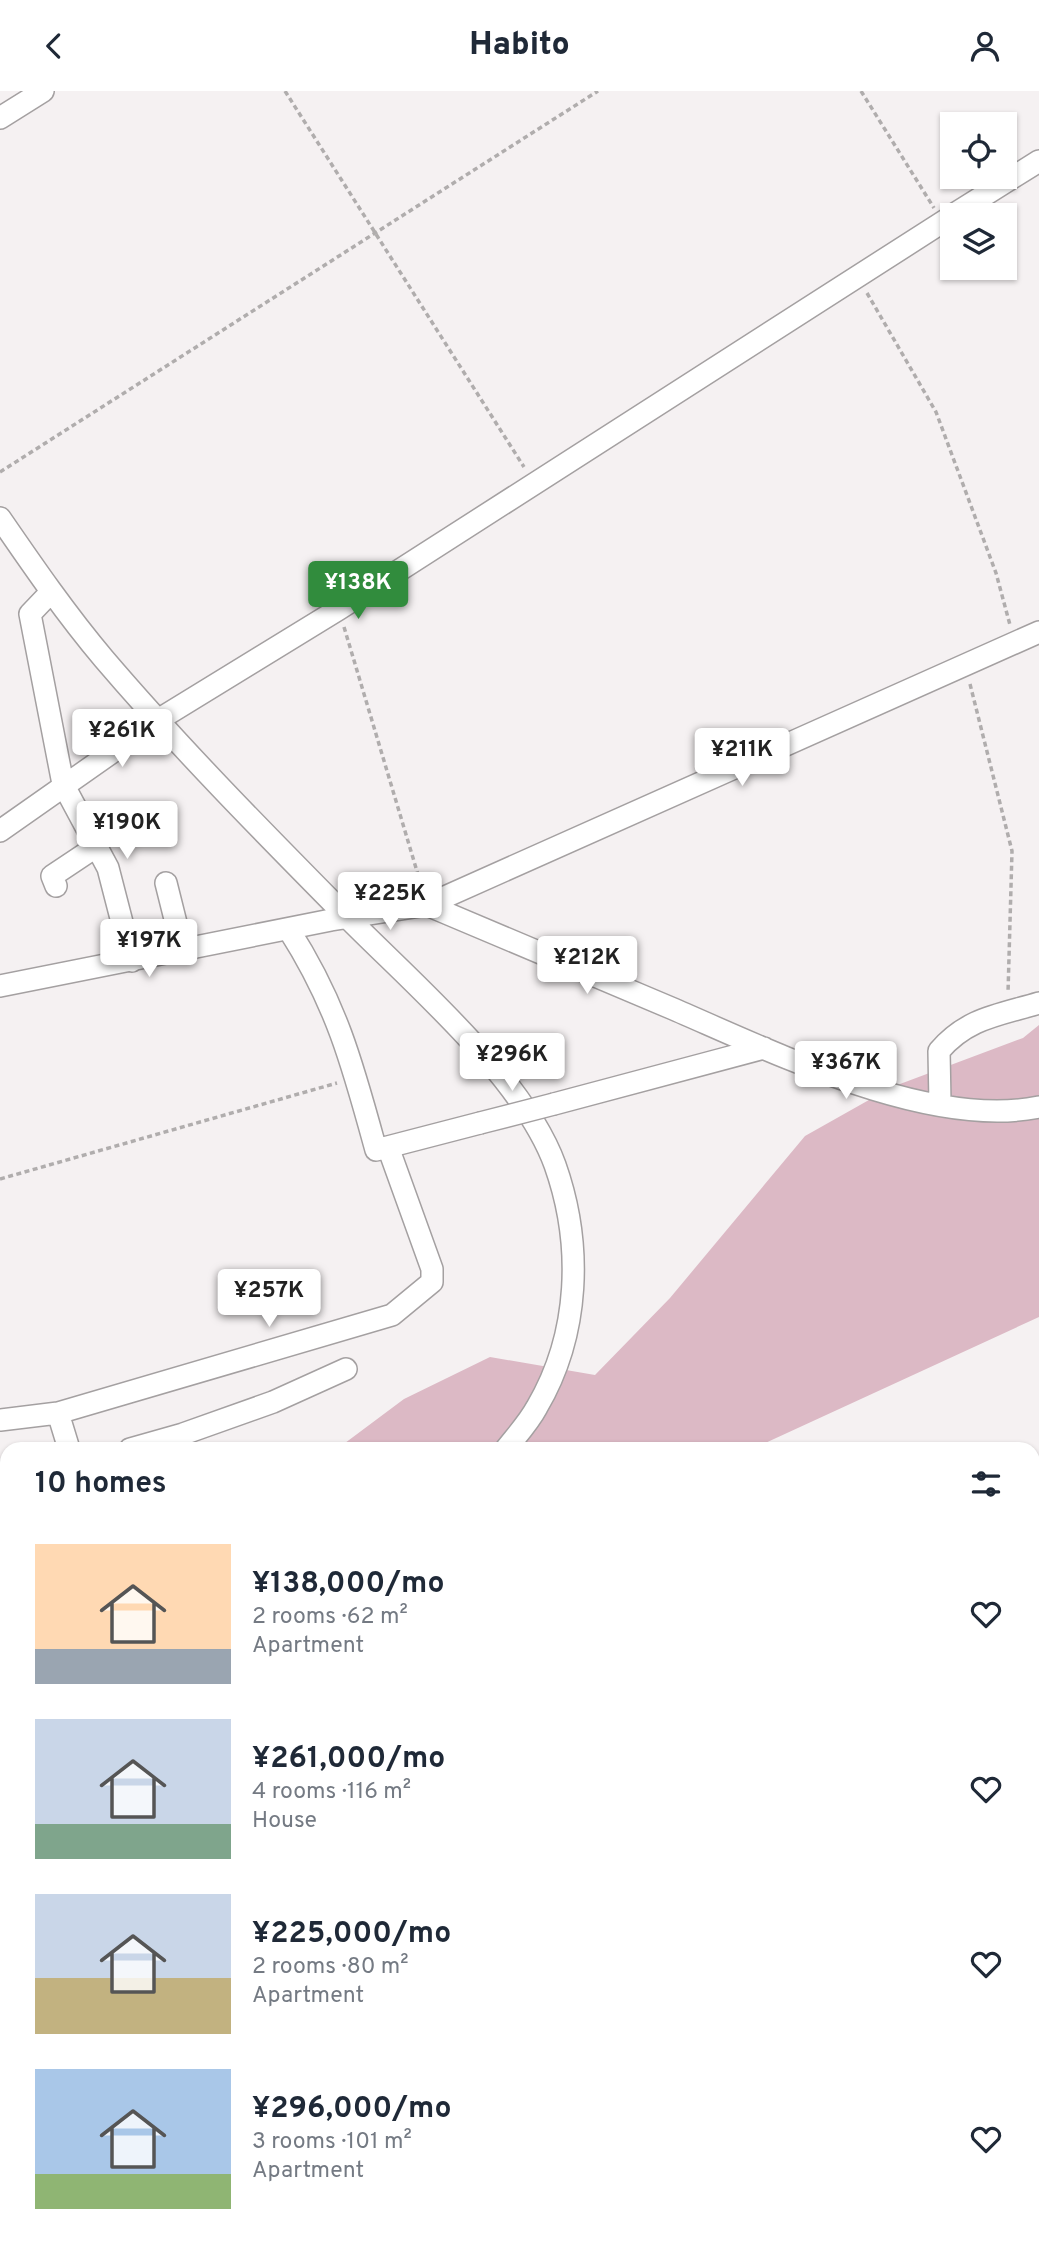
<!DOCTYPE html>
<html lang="en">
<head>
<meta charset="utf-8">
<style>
	:root { --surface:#fff; --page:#f2f2f3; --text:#1f2937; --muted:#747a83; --accent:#318c3d }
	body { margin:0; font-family:Overpass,sans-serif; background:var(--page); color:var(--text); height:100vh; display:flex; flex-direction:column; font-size:26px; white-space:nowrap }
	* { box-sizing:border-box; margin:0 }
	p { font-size:23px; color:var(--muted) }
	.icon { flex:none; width:38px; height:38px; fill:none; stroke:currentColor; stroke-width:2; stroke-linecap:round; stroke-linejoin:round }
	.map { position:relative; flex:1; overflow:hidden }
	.panel { position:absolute; left:0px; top:1351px; width:1040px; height:800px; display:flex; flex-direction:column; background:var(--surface); border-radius:21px 21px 0 0; box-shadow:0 2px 5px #0004 }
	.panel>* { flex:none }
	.fabs { position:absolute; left:940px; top:21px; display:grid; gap:14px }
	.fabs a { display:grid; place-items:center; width:77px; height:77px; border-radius:0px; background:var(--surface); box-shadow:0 2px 5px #0004; font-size:35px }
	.price { position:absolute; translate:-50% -60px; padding:0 16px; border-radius:7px; background:#fff; color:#222; font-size:23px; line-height:46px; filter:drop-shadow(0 2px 4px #0008) }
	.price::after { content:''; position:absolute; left:50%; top:42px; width:21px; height:16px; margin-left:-10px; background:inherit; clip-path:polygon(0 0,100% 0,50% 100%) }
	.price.on { background:var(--accent); color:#fff }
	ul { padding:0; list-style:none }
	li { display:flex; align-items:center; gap:21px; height:175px; padding:0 35px }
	li span { display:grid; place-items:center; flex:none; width:196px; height:140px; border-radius:0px; color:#555 }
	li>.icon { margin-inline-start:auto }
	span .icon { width:84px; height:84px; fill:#fffc; stroke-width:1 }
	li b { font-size:30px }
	h2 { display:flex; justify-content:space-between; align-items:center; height:84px; padding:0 35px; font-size:30px }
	header { display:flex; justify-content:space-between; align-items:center; height:91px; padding:0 35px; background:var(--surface); font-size:32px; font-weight:800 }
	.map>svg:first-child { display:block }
	.forest { fill:#dcb9c5 }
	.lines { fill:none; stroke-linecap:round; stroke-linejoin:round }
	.river { stroke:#b796a1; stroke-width:32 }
	.minor-casing { stroke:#a4a0a1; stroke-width:24 }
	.major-casing { stroke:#a4a0a1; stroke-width:30 }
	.path { stroke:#b0adad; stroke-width:3.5; stroke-dasharray:5 3.5; stroke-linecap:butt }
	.minor { stroke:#fff; stroke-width:21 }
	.major { stroke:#fff; stroke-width:26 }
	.minor-bridge-casing { stroke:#a4a0a1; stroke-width:24; stroke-linecap:butt }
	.minor-bridge { stroke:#fff; stroke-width:21 }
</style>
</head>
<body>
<header><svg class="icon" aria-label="back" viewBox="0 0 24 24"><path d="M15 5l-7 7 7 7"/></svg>Habito<svg class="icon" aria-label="person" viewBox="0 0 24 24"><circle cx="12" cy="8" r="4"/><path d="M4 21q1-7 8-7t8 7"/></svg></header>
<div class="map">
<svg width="1039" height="2150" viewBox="0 0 1039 2150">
	<rect width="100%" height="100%" fill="#f5f1f2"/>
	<path class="forest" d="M 1039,934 L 1039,1226 L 752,1358 L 337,1358 L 404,1308 L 490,1266 L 595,1284 L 670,1207 L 805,1045 L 892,996 L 1023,947 Z
		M 7,1474 L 7,1729 L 0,1732 L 0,1482 Z"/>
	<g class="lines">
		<path class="river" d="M 1032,1508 L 1039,1503
			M 0,1915 L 7,1913"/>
		<defs>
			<path id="minor" d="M 0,27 L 43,0
				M 953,124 L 1039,70
				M 0,427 C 33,475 66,523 104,568 C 180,657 264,742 347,826 C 413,893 523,986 555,1074 C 583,1153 580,1243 537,1316 C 529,1331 517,1344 506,1358
				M 51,501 L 30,523 L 63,693 L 108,777 L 132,870
				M 0,740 L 158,629 L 339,518 L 952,125
				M 166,792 L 183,860
				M 56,795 L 52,785 L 97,755
				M 427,814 C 508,848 589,883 671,917 C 771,960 930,1039 1039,1016
				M 289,839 C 337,914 353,975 376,1059 L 480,1032
				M 0,895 L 331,829 L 427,814 L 1039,541
				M 940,1012 L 939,960 C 967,927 999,924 1039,912
				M 554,1013 L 764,957
				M 58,1322 L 69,1358
				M 0,1329 L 58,1322 L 392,1224 L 432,1191 L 432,1178 L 388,1056
				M 130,1358 L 183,1343 L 273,1311 L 346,1278
				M 0,1411 L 7,1409
				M 1032,1469 L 1039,1464
				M 0,1752 L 7,1748
				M 1032,1752 L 1039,1748
				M 0,1856 L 7,1854
				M 1032,1877 L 1039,1888
				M 0,2109 L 7,2113
				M 61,2144 L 72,2150
				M 393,2144 L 424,2144
				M 90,2150 L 110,2144"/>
			<path id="major" d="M 1032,1549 L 1039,1544
				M 0,1967 L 7,1965"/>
		</defs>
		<use href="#minor" class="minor-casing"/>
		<use href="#major" class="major-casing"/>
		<path class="path" d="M 285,0 L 524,376
			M 861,0 L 934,117
			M 867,202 L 936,321 L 996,482 L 1010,534
			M 0,381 L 598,0
			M 344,536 L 422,797
			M 970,593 L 1012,760 L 1008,902
			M 0,1088 L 337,992"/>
		<use href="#minor" class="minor"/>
		<use href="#major" class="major"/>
		<defs>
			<path id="minor-bridge" d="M 480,1032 L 554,1013"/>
		</defs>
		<use href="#minor-bridge" class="minor-bridge-casing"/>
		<use href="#minor-bridge" class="minor-bridge"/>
	</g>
</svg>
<div class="fabs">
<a><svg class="icon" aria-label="locate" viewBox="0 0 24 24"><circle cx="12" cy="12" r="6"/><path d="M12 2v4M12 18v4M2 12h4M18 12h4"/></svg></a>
<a><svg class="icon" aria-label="layers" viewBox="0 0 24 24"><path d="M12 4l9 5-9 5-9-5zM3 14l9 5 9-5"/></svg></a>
</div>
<b class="price on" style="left:358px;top:530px">¥138K</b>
<b class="price" style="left:122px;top:678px">¥261K</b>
<b class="price" style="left:742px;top:697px">¥211K</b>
<b class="price" style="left:127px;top:770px">¥190K</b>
<b class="price" style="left:390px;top:841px">¥225K</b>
<b class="price" style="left:149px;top:888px">¥197K</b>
<b class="price" style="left:587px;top:905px">¥212K</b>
<b class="price" style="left:512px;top:1002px">¥296K</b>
<b class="price" style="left:846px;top:1010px">¥367K</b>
<b class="price" style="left:269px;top:1238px">¥257K</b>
<section class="panel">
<h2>10 homes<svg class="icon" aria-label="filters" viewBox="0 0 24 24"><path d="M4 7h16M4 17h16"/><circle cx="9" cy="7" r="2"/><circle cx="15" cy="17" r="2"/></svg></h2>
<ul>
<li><span style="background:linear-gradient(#ffd9b3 75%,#9aa5b1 0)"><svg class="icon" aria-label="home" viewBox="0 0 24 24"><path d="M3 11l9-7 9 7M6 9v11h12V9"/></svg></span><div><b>¥138,000/mo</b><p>2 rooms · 62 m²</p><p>Apartment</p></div><svg class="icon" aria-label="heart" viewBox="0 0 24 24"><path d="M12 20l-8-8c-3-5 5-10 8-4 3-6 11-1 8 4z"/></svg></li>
<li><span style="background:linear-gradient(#c9d6e8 75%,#7fa58c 0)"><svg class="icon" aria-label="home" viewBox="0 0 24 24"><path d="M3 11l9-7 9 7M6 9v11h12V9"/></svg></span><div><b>¥261,000/mo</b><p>4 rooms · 116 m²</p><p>House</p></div><svg class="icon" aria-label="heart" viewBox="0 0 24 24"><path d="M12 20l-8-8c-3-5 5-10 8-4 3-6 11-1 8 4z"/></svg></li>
<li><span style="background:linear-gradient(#c9d6e8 60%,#c2b280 0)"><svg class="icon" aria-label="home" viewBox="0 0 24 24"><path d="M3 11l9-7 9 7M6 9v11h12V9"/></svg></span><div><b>¥225,000/mo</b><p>2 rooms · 80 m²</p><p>Apartment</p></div><svg class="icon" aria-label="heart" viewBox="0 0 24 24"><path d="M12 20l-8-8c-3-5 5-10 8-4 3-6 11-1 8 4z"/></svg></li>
<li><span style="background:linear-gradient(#a9c7e8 75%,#8fb573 0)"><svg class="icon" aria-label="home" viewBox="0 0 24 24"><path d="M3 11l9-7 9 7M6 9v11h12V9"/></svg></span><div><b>¥296,000/mo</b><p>3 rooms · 101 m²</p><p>Apartment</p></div><svg class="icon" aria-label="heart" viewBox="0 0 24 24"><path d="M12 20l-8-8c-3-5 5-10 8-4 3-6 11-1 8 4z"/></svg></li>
</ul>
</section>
</div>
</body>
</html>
